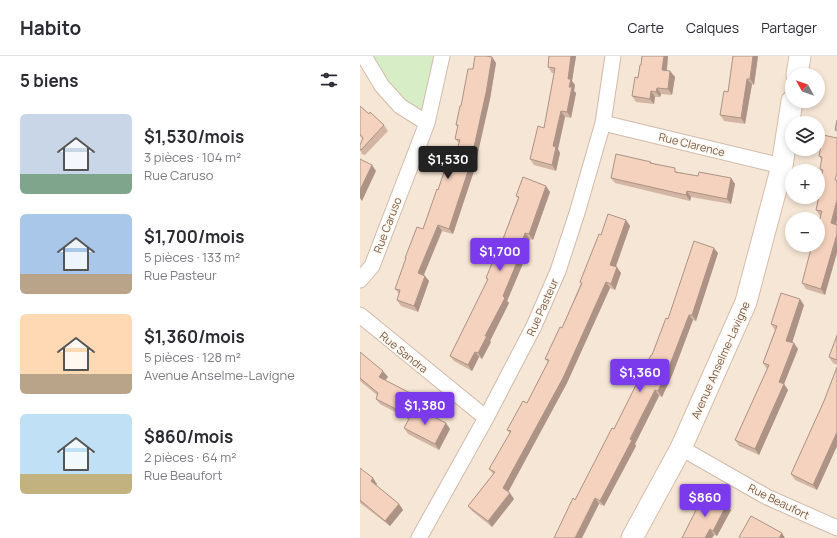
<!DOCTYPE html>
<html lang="fr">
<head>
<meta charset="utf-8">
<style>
	:root { --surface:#fff; --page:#f7f7f7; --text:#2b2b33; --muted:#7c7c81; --line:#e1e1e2; --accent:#7c3aed }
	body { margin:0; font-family:Manrope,sans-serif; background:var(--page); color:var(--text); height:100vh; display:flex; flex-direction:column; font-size:15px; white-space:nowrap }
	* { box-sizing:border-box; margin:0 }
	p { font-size:13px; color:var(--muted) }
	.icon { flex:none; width:22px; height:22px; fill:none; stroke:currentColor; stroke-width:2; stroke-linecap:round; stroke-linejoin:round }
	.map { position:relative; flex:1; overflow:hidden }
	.details { display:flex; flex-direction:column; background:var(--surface); width:360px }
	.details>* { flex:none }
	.needle { width:26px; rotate:310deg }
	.fabs { position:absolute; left:425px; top:12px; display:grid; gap:8px }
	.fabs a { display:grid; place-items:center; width:40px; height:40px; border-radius:50%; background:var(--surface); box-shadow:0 2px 6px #0003; font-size:20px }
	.price { position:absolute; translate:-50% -34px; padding:0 9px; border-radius:4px; background:var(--accent); color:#fff; font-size:13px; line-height:26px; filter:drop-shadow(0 1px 2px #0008) }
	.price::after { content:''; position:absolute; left:50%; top:24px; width:12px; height:9px; margin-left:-6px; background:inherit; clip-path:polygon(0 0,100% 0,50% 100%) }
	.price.selected { background:#222; color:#fff }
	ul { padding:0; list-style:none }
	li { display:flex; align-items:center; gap:12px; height:100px; padding:0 20px }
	li span { display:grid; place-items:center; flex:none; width:112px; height:80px; border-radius:6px; color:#555 }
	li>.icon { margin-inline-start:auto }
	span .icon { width:48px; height:48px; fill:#fffc; stroke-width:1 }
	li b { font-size:17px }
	h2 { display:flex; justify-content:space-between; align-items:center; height:48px; padding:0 20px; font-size:17px }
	header { display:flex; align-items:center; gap:24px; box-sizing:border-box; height:56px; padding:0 20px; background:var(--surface); border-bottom:1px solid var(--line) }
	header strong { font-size:19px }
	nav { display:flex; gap:22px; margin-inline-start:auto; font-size:14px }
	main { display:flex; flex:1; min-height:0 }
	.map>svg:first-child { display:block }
	.residential { fill:#f6e6d5; fill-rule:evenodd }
	.green { fill:#d6edc5 }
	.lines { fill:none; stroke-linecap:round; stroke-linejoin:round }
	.street-casing { stroke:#d1bbac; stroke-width:17 }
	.secondary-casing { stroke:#d7bdac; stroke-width:23 }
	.street { stroke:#fff; stroke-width:15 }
	.secondary { stroke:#fff; stroke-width:21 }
	.wall { fill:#d3b5a3 }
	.shaded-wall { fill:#ac9385 }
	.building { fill:#f5d2be; stroke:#ac9385 }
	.labels { text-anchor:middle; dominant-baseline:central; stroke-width:3; stroke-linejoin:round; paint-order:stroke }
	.street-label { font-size:11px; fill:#7a594a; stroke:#fff8ef }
</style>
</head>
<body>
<header>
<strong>Habito</strong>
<nav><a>Carte</a><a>Calques</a><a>Partager</a></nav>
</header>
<main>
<section class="details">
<h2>5 biens<svg class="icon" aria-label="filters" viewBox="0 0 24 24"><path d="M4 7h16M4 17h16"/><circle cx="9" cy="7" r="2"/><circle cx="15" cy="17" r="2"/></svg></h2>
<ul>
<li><span style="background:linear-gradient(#c9d6e8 75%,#7fa58c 0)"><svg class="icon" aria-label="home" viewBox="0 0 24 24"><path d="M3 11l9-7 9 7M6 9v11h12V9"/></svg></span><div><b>$1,530/mois</b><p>3 pièces · 104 m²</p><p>Rue Caruso</p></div></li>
<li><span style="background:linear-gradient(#a9c7e8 75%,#b9a48a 0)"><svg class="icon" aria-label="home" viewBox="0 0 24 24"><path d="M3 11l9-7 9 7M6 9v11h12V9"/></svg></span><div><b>$1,700/mois</b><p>5 pièces · 133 m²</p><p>Rue Pasteur</p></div></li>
<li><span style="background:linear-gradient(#ffd9b3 75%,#b9a48a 0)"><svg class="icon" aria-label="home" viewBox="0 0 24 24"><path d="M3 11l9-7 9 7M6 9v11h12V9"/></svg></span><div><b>$1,360/mois</b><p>5 pièces · 128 m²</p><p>Avenue Anselme-Lavigne</p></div></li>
<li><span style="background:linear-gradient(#bfe0f5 75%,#c2b280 0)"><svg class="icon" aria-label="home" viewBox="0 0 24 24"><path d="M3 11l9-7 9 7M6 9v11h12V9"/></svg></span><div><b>$860/mois</b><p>2 pièces · 64 m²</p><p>Rue Beaufort</p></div></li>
</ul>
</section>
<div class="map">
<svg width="477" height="482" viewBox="0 0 477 482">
	<rect width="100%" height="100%" fill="#fef4e8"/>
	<path class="residential" d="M 0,0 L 477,0 L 477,482 L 0,482 ZM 432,19 L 458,19 L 458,45 L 432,45 ZM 432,67 L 458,67 L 458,93 L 432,93 ZM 432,115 L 458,115 L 458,141 L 432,141 ZM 432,163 L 458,163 L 458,189 L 432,189 Z"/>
	<path class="green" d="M 11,0 L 75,0 L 62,56 L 47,48 L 27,28 Z"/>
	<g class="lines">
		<defs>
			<path id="street" d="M 4,0 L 22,30 L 40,50 L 67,67
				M 243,67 L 422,110
				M 0,224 L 12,210 L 67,67 L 82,0
				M 0,259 L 126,362
				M 321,392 L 407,441 L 477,472
				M 59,482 L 126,362 L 174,270 L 198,215 L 217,157 L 243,67 L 253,0"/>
			<path id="secondary" d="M 437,19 L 440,0
				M 272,482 L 321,392 L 386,246 L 422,110 L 432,45"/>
		</defs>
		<use href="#street" class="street-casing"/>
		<use href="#secondary" class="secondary-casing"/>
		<use href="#street" class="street"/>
		<use href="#secondary" class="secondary"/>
	</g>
	<path class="wall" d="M 189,0 L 216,0 L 212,25 L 215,29 L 214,35 L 216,37 L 211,62 L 205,61 L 198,93 L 200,97 L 196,115 L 174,109 L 170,103 L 184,72 L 194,17 L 192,17 L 188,11 Z
		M 282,0 L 308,0 L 307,15 L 310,15 L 315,21 L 312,39 L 301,38 L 300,41 L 295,41 L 294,48 L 276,46 L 272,40 L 281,9 Z
		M 373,0 L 398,0 L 394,29 L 392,28 L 385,68 L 364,65 L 360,59 L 368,36 Z
		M 131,1 L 132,1 L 136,7 L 130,43 L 116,105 L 117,106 L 93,178 L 82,175 L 64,219 L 69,225 L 58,256 L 41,250 L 37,244 L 39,238 L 35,233 L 46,203 L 45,202 L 63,173 L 78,134 L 92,108 L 99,87 L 95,83 L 98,72 L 96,69 L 113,13 Z
		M 0,50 L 9,58 L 24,69 L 28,75 L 5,99 L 2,98 L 0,94 L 0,89 L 3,83 L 0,80 Z
		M 463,79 L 476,169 L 465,239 L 446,233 L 442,227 L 461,160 L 460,160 L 456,154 L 458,143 L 457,141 L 458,141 L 458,132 L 462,116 L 460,113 L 462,105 L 459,100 Z
		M 291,106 L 292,107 L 318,116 L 338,120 L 371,122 L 375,128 L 371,148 L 331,141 L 330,145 L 255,127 L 251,122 Z
		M 190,136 L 173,184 L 170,183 L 163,203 L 164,205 L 147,245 L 149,247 L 130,285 L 131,286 L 122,303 L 119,301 L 112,315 L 94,305 L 90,300 L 128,225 L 126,222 L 140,191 L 158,142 L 156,140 Z
		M 266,164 L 270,170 L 256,211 L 261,217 L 255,234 L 250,232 L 207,327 L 148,436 L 154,443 L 132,471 L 112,455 L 108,450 L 133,418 L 129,413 L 150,377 L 147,374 L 167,347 L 188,306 L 185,303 L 202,272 L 221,227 L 220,226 L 241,179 Z
		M 358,197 L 336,265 L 333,264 L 313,317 L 302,341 L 299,340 L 275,388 L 276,390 L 244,450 L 239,448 L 215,444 L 254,373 L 292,299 L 308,263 Z
		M 444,249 L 432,287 L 438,293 L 424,328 L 428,334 L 399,399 L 379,390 L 375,384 L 407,313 L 403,307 L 415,274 L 411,268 Z
		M 477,279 L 477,309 L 473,307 L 469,301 Z
		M 0,296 L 28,321 L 25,324 L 54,339 L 58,345 L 48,363 L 20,348 L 16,343 L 17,339 L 0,325 Z
		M 477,311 L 477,390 L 457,434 L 435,424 L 431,418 L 464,345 Z
		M 44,372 L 90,373 L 79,394 L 48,378 Z
		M 0,412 L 17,428 L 16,429 L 39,448 L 43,454 L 30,470 L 0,447 Z
		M 344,448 L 367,448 L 371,454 L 357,480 L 354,479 L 352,482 L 322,482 Z"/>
	<path class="shaded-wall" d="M 211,0 L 216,0 L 212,25 L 215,29 L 214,35 L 216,37 L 211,62 L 207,56 L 209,31 L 208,23 Z
		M 304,0 L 308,0 L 306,20 L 302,14 Z
		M 393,0 L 398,0 L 394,29 L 390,23 Z
		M 132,1 L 136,7 L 130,43 L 116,105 L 117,106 L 93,178 L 89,173 L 112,100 Z
		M 310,15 L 315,21 L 312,39 L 308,33 Z
		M 387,23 L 392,28 L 385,68 L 381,62 Z
		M 297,32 L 301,38 L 300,41 L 296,36 Z
		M 291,35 L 295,41 L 294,48 L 290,43 Z
		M 201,55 L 205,61 L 198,93 L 200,97 L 196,115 L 192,109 L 193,90 Z
		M 12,109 L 16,115 L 2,145 L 0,142 L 0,134 Z
		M 371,122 L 375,128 L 371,148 L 367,143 Z
		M 186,130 L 190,136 L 173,184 L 169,178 Z
		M 327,135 L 331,141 L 330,145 L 326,139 Z
		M 477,144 L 477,165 L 475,173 L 471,167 Z
		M 266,164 L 270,170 L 254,215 L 250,209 Z
		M 78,169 L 82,175 L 62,223 L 58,217 Z
		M 165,177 L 170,183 L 163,203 L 164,205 L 147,245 L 149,247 L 130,285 L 131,286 L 122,303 L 118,297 L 143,240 Z
		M 477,178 L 477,197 L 465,239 L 461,233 Z
		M 354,192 L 358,197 L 336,265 L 332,259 Z
		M 257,211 L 261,217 L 255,234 L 251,228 Z
		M 65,220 L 69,225 L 58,256 L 54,250 Z
		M 246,226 L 250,232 L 207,327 L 147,438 L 143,432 Z
		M 440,243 L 444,249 L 431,290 L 426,285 Z
		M 329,259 L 333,264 L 313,317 L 302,341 L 298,335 Z
		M 434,287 L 438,293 L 424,328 L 428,334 L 399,399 L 395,393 L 419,326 Z
		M 115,296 L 119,301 L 112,315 L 108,309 Z
		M 23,315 L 28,321 L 23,327 L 19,321 Z
		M 295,334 L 299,340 L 275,388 L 276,390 L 244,450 L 240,445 Z
		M 54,339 L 58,345 L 48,363 L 44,357 Z
		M 86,367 L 90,373 L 79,394 L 75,388 Z
		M 477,376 L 477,390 L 457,434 L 453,429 Z
		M 13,422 L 17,428 L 15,430 L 11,425 Z
		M 150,437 L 154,443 L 132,471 L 128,465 Z
		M 235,442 L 239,448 L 222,482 L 215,482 Z
		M 39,448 L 43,454 L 30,470 L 25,465 Z
		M 367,448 L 371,454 L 357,480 L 353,475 Z
		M 350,473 L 354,479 L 352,482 L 345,482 Z
		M 422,477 L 425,482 L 419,482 Z"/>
	<path class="building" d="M 115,0 L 126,0 L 132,1 L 126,37 L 112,100 L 113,100 L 89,173 L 78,169 L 58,217 L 65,220 L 54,250 L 37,244 L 40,234 L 35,233 L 46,202 L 45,202 L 57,171 L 63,173 L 77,133 L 78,134 L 87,107 L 92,108 L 100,84 L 95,83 L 98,69 L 96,69 L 100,50 L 101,50 L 108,13 L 113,13 Z
		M 189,0 L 211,0 L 208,23 L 211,23 L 209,31 L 212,31 L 207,56 L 201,55 L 193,90 L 196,91 L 192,109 L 170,103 L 178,70 L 184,72 L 195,12 L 188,11 Z
		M 282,0 L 304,0 L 302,14 L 310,15 L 308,33 L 297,32 L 296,36 L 291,35 L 290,43 L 272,40 L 275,21 L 278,22 L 280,9 L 281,9 Z
		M 373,0 L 393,0 L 390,23 L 387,23 L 381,62 L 360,59 L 364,35 L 368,36 Z
		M 0,50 L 9,58 L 10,56 L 24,69 L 1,94 L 0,93 L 0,89 L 3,82 L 0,78 Z
		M 477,64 L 477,75 L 475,74 Z
		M 463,79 L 477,82 L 477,117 L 475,124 L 477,124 L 477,144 L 471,167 L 477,169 L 477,178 L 461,233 L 442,227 L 452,189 L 458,189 L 458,169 L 462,155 L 456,154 L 459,140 L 458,140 L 458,132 L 463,114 L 460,113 L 462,101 L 459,100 Z
		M 256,98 L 291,106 L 290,107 L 315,112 L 315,116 L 338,120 L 339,116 L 371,122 L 367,143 L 327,135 L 326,139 L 251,122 Z
		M 0,103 L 12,109 L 0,134 Z
		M 163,121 L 186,130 L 169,178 L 165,177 L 158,198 L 160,199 L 143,240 L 145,242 L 125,280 L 127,280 L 118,297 L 115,296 L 108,309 L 90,300 L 128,223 L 126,222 L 139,190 L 140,191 L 159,141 L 156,140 Z
		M 248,158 L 266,164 L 250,209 L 257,211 L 251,228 L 246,226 L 203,322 L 143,432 L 150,437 L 128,465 L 108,450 L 135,416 L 129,413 L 151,375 L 147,374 L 163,345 L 167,347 L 189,304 L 185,303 L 200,271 L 202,272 L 222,227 L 220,226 L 239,178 L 241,179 Z
		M 334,185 L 354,192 L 332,259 L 329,259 L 309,311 L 298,335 L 295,334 L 270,383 L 272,384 L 240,445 L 235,442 L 215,482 L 194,482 L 213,442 L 215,444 L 252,372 L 254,373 L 291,299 L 292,299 L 306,262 L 308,263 Z
		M 421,237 L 440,243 L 426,285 L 434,287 L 419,326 L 424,328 L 395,393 L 375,384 L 409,309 L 403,307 L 417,270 L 411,268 Z
		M 477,279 L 477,304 L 469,301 Z
		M 0,296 L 23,315 L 19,321 L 54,339 L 44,357 L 16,343 L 18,337 L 0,322 Z
		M 477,311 L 477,376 L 453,429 L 431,418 L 464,345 Z
		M 55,352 L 86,367 L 75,388 L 44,372 Z
		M 0,412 L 13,422 L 11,425 L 39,448 L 25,465 L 0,444 Z
		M 349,439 L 367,448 L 353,475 L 350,473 L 345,482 L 322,482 L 340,446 L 344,448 Z
		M 391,460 L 422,477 L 419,482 L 381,482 L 379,481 Z"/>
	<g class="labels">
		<g class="street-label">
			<text transform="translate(332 88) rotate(14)">Rue Clarence</text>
			<text transform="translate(27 169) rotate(-69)">Rue Caruso</text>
			<text transform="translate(182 251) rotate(-66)">Rue Pasteur</text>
			<text transform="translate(44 296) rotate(39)">Rue Sandra</text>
			<text transform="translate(360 304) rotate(-66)">Avenue Anselme-Lavigne</text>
			<text transform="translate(419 445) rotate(26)">Rue Beaufort</text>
		</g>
	</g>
</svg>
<div class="fabs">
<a><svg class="needle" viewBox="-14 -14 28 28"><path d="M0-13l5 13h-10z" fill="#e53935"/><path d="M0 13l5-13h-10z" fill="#7c7c81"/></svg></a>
<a><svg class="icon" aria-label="layers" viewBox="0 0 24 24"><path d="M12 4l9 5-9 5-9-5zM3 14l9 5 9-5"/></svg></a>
<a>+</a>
<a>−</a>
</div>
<b class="price selected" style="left:88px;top:124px">$1,530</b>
<b class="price" style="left:140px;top:216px">$1,700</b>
<b class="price" style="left:280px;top:337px">$1,360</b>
<b class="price" style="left:65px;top:370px">$1,380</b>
<b class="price" style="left:345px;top:462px">$860</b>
</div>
</main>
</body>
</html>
